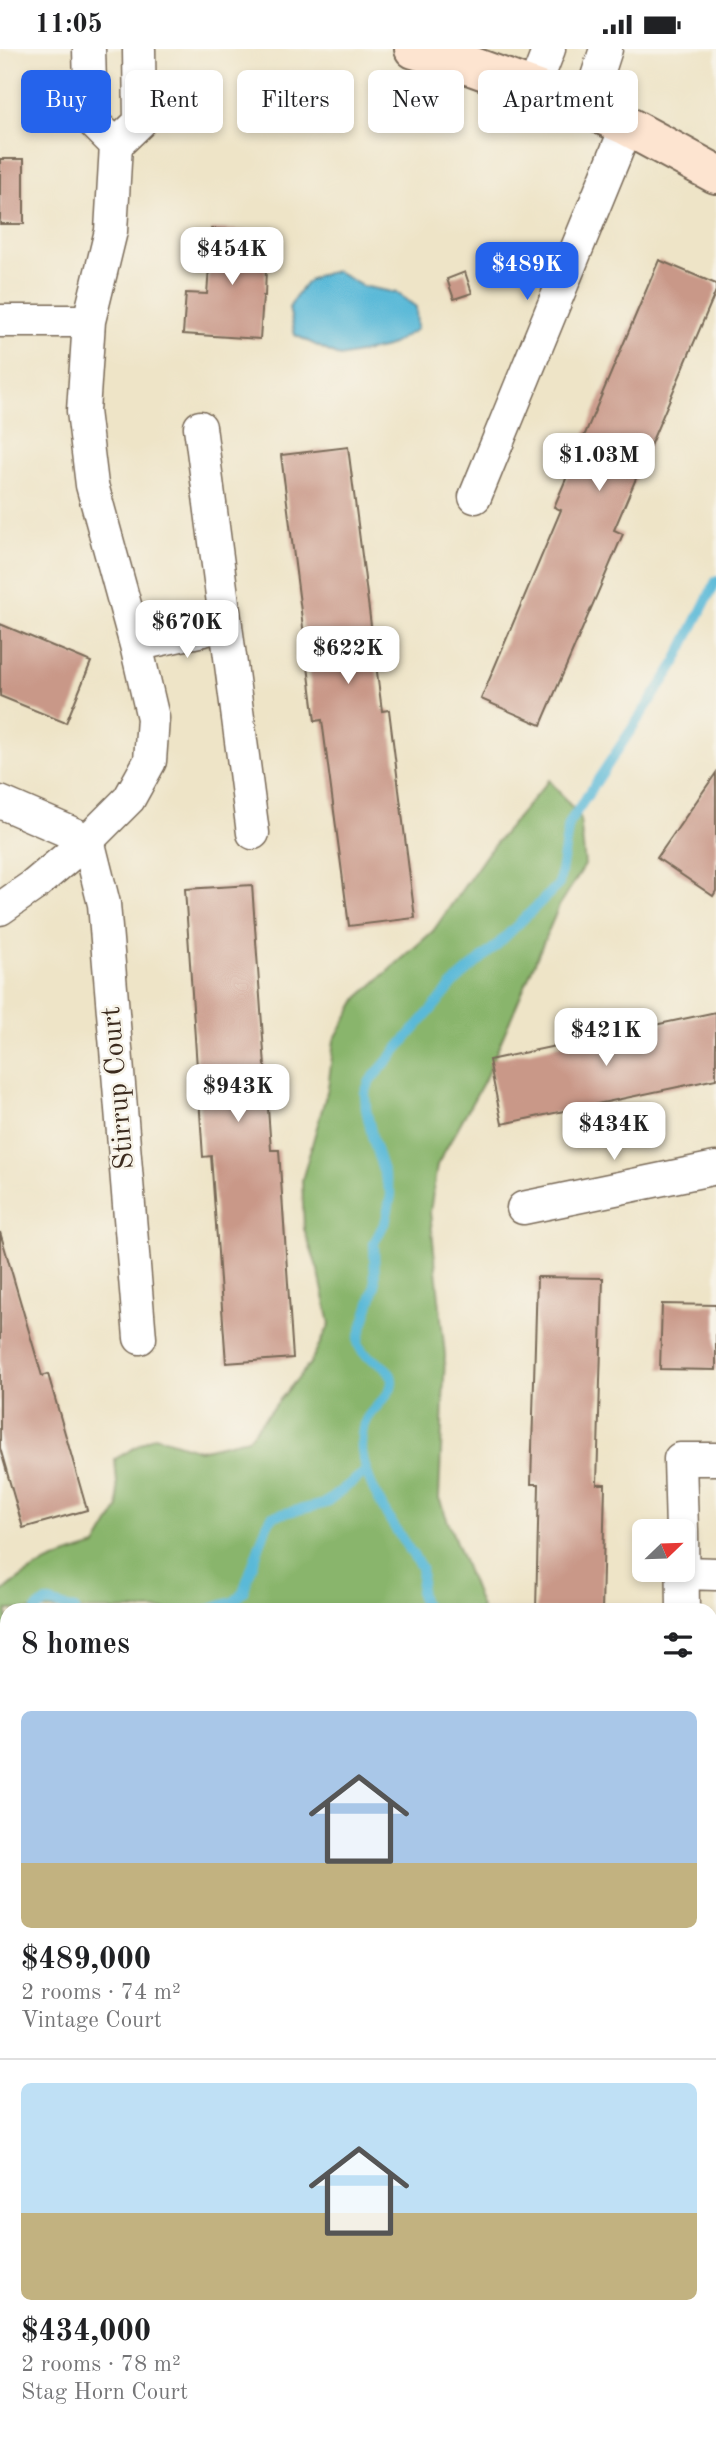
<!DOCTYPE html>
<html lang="en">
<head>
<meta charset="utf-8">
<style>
	:root { --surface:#fff; --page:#f6f6f6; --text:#202124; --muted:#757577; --line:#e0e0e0; --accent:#2563eb }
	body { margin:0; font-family:"Old Standard TT",serif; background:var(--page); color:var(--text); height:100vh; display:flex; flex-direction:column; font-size:26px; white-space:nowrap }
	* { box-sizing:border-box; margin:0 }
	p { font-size:23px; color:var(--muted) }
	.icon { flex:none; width:38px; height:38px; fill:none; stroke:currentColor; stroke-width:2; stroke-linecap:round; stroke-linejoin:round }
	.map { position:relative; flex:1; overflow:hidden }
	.details { position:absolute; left:0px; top:1554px; width:718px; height:842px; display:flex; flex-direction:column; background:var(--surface); border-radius:21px 21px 0 0; box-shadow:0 4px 10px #0003 }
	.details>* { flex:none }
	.hud { position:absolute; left:21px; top:21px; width:676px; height:63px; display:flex; gap:14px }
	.needle { width:46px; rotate:67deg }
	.tools { position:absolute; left:632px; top:1470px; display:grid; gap:14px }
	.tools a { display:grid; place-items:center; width:63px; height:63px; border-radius:10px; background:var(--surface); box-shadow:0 4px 10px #0003; font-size:35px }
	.price { position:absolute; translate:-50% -60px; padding:0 16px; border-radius:14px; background:#fff; color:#222; font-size:23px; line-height:46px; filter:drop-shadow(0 2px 4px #0008) }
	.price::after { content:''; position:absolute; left:50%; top:42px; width:21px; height:16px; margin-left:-10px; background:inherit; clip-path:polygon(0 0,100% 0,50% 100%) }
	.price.on { background:var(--accent); color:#fff }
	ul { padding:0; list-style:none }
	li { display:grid; align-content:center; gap:14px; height:371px; padding:0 21px }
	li+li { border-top:2px solid var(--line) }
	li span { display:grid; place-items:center; height:217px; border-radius:10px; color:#555 }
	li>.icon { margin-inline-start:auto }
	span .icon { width:126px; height:126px; fill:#fffc; stroke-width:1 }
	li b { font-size:30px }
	h2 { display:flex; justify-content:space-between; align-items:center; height:84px; padding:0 21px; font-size:30px }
	.tag { padding:0 24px; border-radius:10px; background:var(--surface); box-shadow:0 4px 10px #0003; font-size:24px; line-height:63px }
	.tag.on { background:var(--accent); color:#fff }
	.status { display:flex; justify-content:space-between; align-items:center; height:49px; padding:0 35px; background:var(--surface); direction:ltr }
	.status svg { height:19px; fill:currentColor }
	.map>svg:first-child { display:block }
	.forest { fill:#89b56c; stroke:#627045; stroke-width:2 }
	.water { fill:#5ab9d8; stroke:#4a727b; stroke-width:2 }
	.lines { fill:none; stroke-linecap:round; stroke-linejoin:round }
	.stream { stroke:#5ab9d8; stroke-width:10 }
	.building { fill:#c99888 }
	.street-casing { stroke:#7a6b59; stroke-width:35 }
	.secondary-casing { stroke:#7a6b59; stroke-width:42 }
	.street { stroke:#fff; stroke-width:32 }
	.secondary { stroke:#fde4d0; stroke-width:38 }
	.labels { text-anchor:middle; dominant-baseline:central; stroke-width:5; stroke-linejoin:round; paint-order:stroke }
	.street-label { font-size:28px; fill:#3b2a1e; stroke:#f7f3e8 }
</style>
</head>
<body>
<div class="status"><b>11:05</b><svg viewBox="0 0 49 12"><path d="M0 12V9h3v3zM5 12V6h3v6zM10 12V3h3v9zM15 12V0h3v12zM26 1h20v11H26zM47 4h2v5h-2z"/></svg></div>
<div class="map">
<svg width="716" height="2395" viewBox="0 0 716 2395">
	<rect width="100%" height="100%" fill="#f7f3e8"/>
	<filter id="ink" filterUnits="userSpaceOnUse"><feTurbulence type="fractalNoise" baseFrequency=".0143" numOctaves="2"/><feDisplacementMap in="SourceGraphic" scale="14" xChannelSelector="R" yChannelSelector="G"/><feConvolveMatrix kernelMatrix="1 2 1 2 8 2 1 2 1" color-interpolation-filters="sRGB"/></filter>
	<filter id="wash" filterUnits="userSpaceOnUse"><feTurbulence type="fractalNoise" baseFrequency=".00686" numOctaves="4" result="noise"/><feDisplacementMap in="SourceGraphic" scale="28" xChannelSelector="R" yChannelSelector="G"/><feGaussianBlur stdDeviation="1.57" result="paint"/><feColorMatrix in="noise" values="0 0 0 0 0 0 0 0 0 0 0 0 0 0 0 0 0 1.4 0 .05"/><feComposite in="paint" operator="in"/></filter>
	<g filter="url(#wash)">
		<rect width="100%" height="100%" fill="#eee4c7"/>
		<path class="forest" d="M 549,731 L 580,768 L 585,816 L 559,857 L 484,1032 L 437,1116 L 430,1163 L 445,1306 L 439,1449 L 482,1561 L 7,1561 L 7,2389 L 341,2389 L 336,2395 L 0,2395 L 0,1545 C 30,1518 58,1508 96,1497 L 119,1458 L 115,1410 L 155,1387 L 199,1401 L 247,1390 L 309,1316 L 330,1275 L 319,1224 L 304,1180 L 302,1131 L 328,1039 L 334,991 L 358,949 L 433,882 L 489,802 Z
			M 716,2110 L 716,2314 L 710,2314 L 710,2111 Z"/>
		<path class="water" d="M 336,222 L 362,237 L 397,244 L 416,258 L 417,280 L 387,298 L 340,308 L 295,286 L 289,259 C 304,234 306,228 336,222 Z"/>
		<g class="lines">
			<path class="stream" d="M 36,1561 L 46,1553 L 75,1561
				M 208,1561 L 235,1552 L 243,1543 L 267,1476 L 272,1467 L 324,1455 L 365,1423
				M 427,1561 C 414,1539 424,1539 421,1518 C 398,1484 346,1415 366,1371 C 372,1358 393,1347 392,1331 C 391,1313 360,1312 358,1292 L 375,1238 L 374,1194 L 386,1171 L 391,1146 L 373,1091 L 366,1060 L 365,1044 L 370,1032 L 456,932 L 497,896 L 559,835 L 569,774 L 673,618 L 716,532
				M 0,1599 L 7,1593
				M 222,2395 L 227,2389"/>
		</g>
		<g id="blocks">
			<path class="building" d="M 0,110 L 24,110 L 24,175 L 0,175 Z
				M 212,180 L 268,183 L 267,195 L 273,195 L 271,220 L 266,219 L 265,247 L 263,247 L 260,290 L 183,285 L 186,244 L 207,245 Z
				M 659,211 L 716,235 L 716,242 L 614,481 L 623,485 L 541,676 L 481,650 L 561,461 L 554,458 Z
				M 465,223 L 472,244 L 454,250 L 447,230 Z
				M 348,398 L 382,662 L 389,661 L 415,869 L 349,877 L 322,671 L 315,672 L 281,406 Z
				M 0,575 L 91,613 L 66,674 L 0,647 Z
				M 716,724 L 716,842 L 713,847 L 657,809 Z
				M 252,836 L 271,1101 L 279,1101 L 293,1309 L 226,1314 L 211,1107 L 203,1108 L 185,840 Z
				M 716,963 L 716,1030 L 502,1075 L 489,1011 Z
				M 0,1183 L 42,1327 L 48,1325 L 87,1461 L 23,1479 L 0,1399 Z
				M 537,1228 L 603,1229 L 597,1435 L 605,1435 L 602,1561 L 536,1561 L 539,1435 L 531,1435 Z
				M 662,1255 L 716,1256 L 716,1321 L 660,1320 Z
				M 710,2022 L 716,2031 L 716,2083 L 710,2086 Z
				M 431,2389 L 496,2389 L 514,2394 L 429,2395 Z"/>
		</g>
	</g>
	<g filter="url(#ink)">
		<use href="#blocks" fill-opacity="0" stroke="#7a6b59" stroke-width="2"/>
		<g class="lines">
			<defs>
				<path id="street" d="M 89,0 L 91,71 L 116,96
					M 534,39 L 549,0
					M 587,59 L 606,0
					M 116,96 L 140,73 L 139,0
					M 0,272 L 89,272
					M 200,378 L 253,784
					M 475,448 L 627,77
					M 136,596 L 226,576
					M 0,753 L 88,791 L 104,855 L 140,1289
					M 0,860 L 33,837 L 88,791 L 129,750 L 150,712 L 153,669 L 136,596 L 92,436 L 83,362 L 89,272 L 111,182 L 116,96
					M 523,1159 L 716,1119
					M 682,1482 L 680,1410 L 716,1410
					M 682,1483 L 683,1561
					M 684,1524 L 716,1525
					M 710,1857 L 716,1865"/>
				<path id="secondary" d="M 414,0 L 474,18 L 587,59 L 627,77 L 716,125"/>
			</defs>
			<use href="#street" class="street-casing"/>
			<use href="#secondary" class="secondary-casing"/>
			<use href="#street" class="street"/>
			<use href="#secondary" class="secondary"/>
		</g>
	</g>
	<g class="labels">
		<g class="street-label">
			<text transform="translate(119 1039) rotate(-95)">Stirrup Court</text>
		</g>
	</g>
</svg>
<div class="tools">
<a><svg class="needle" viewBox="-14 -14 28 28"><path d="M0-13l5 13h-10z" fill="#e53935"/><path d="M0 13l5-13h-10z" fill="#757577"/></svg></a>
</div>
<b class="price" style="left:232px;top:238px">$454K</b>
<b class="price on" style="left:527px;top:253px">$489K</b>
<b class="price" style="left:599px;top:444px">$1.03M</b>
<b class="price" style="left:187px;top:611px">$670K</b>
<b class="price" style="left:348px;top:637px">$622K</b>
<b class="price" style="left:606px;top:1019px">$421K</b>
<b class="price" style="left:238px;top:1075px">$943K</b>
<b class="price" style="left:614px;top:1113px">$434K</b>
<div class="hud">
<a class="tag on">Buy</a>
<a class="tag">Rent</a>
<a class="tag">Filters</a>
<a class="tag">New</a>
<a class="tag">Apartment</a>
</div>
<section class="details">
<h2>8 homes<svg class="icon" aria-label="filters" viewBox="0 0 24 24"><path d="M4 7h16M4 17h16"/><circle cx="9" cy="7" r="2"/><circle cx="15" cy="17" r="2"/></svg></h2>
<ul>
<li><span style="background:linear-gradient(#a9c7e8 70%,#c2b280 0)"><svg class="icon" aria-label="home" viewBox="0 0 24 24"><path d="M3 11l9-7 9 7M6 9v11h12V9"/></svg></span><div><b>$489,000</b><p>2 rooms · 74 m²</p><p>Vintage Court</p></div></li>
<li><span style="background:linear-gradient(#bfe0f5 60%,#c2b280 0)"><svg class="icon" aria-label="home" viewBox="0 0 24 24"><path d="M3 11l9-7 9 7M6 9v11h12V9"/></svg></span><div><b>$434,000</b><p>2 rooms · 78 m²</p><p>Stag Horn Court</p></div></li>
</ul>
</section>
</div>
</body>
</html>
